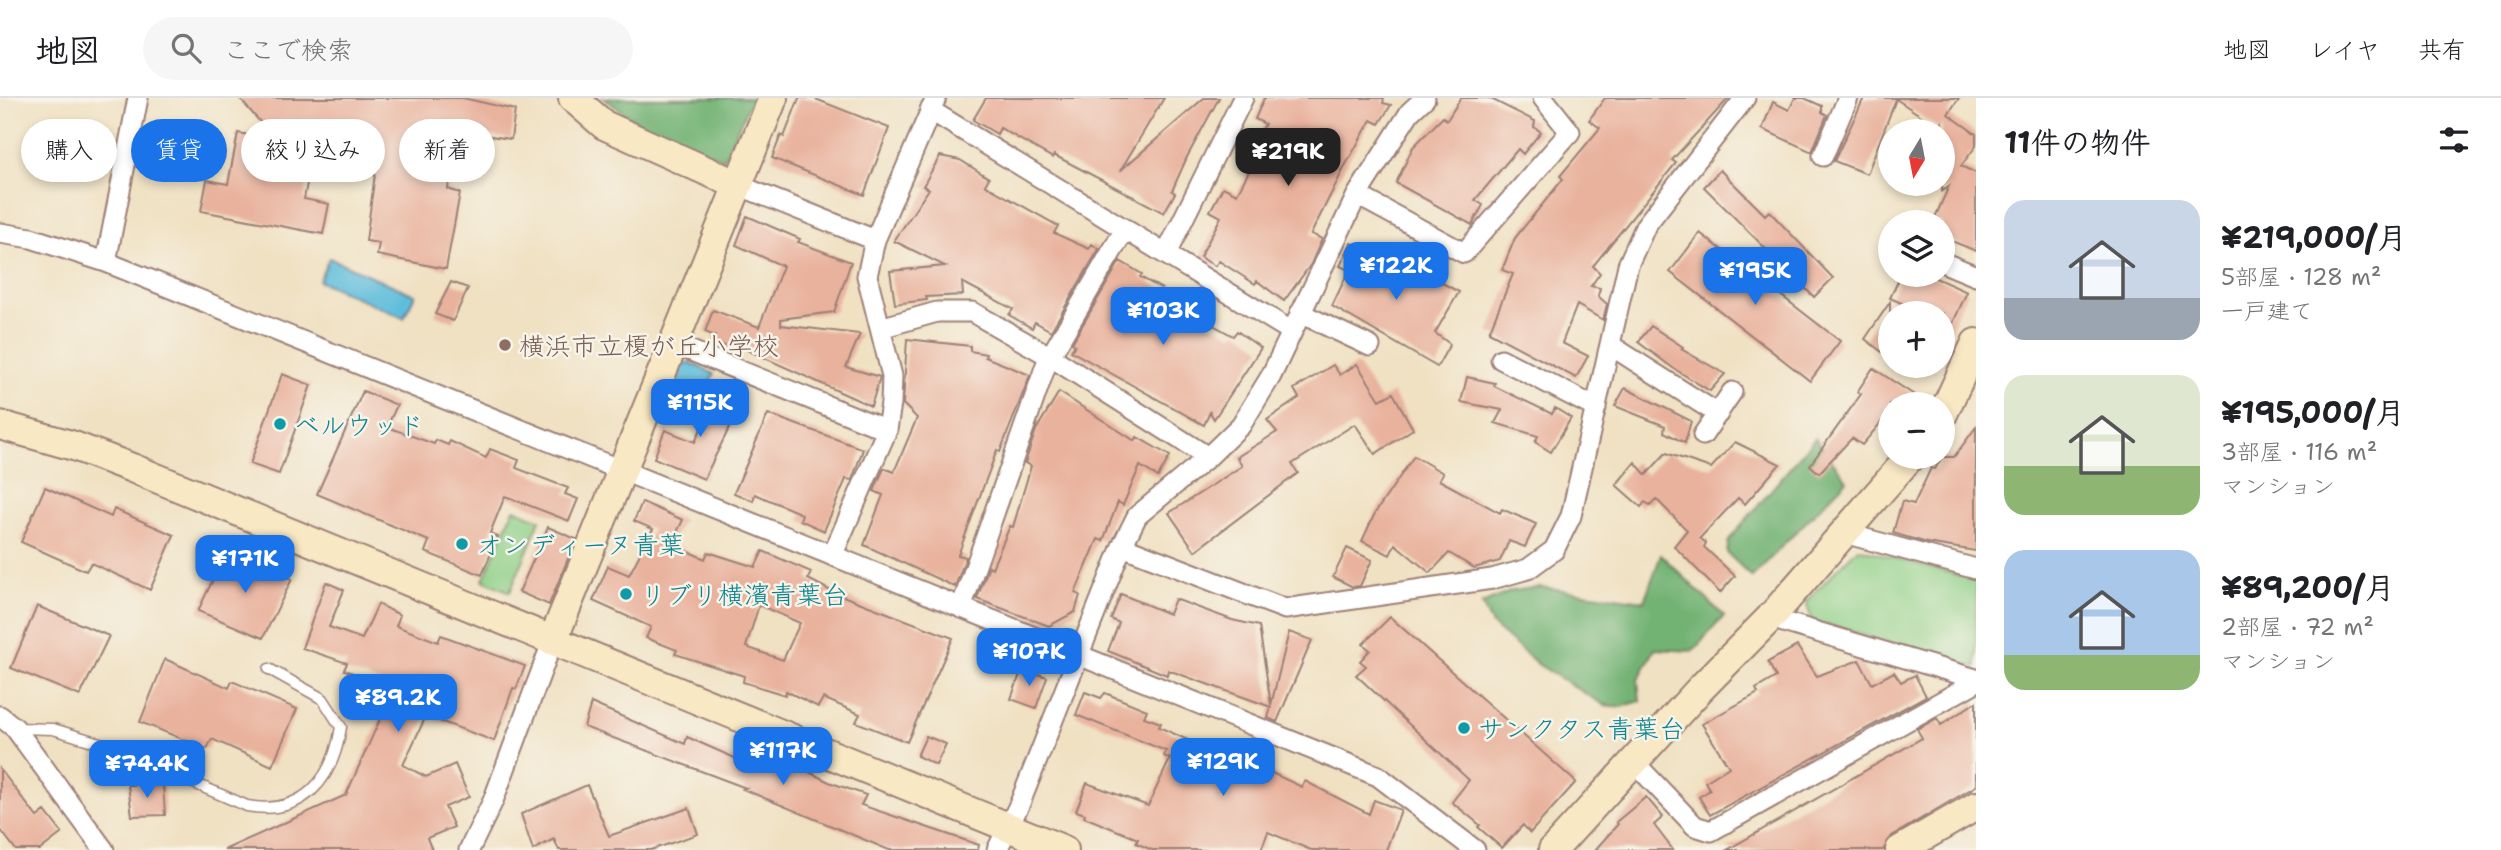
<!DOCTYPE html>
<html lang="ja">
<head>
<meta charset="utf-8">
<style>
	:root { --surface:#fff; --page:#f6f6f6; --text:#202124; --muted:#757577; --line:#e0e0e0; --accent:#1a73e8 }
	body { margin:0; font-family:"Shantell Sans","Klee One",sans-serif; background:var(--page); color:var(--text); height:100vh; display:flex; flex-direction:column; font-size:26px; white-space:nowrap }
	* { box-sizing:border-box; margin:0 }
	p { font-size:23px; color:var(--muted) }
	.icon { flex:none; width:38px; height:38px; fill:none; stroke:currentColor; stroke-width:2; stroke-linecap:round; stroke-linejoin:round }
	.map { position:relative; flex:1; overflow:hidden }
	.details { display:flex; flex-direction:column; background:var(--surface); width:525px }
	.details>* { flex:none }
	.banner { position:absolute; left:21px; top:21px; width:665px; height:63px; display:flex; gap:14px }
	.needle { width:46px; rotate:190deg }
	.fabs { position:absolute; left:1878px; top:21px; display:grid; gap:14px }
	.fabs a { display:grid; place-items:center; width:77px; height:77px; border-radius:50%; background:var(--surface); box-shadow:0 4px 10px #0003; font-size:35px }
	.price { position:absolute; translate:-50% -60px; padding:0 16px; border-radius:14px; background:var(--accent); color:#fff; font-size:23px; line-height:46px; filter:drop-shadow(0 2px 4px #0008) }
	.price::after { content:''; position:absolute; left:50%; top:42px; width:21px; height:16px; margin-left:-10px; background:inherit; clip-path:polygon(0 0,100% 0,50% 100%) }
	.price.active { background:#222; color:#fff }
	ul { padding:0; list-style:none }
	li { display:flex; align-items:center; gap:21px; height:175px; padding:0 28px }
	li span { display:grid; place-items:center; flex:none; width:196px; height:140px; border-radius:21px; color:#555 }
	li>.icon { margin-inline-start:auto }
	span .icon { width:84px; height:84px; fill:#fffc; stroke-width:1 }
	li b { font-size:30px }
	h2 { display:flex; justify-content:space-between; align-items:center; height:84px; padding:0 28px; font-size:30px }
	.pill { padding:0 24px; border-radius:32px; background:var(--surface); box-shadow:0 4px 10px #0003; font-size:24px; line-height:63px }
	.pill.active { background:var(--accent); color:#fff }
	header { display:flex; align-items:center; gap:42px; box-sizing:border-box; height:98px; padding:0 35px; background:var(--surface); border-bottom:2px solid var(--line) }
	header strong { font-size:33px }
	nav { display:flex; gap:38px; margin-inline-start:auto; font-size:24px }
	.search { width:490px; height:63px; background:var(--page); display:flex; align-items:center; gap:18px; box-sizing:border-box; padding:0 24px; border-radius:38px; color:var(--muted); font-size:26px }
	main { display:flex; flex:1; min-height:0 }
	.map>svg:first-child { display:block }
	.green { fill:#8ecf86; stroke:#6c7758; stroke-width:2 }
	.forest { fill:#72b273; stroke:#5e684f; stroke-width:2 }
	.water { fill:#5ebddc; stroke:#546e84; stroke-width:2 }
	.building { fill:#e9b29d; fill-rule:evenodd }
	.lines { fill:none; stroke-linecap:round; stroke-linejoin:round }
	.lane-casing { stroke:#9d8077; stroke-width:13 }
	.street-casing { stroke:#9d8077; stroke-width:23 }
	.secondary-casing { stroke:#9d8077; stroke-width:32 }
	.lane { stroke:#fff; stroke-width:10 }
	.street { stroke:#fff; stroke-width:19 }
	.secondary { stroke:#f8e8c3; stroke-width:28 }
	.education-dot { fill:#8d6e63; stroke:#f7f3e8; stroke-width:2.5 }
	.culture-dot { fill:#0f9aa8; stroke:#f7f3e8; stroke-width:2.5 }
	.labels { text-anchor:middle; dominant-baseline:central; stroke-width:5; stroke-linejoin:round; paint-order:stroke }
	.education-label { font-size:26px; fill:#785e54; stroke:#f7f3e8; text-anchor:start }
	.culture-label { font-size:26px; fill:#0d838f; stroke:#f7f3e8; text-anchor:start }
</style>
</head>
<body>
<header>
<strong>地図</strong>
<div class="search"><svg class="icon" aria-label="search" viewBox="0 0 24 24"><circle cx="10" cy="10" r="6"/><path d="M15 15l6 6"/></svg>ここで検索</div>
<nav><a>地図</a><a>レイヤ</a><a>共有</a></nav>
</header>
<main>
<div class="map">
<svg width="1976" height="752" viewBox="0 0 1976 752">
	<rect width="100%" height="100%" fill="#f7f3e8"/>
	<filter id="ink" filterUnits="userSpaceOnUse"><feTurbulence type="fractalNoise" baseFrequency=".0143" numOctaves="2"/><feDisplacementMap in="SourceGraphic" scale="14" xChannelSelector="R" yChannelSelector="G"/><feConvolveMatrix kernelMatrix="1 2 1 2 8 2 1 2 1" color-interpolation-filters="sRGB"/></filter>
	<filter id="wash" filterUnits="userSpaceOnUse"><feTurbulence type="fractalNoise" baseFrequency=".00686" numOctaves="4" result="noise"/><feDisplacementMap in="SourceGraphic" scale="28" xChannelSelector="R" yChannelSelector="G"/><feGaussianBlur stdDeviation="1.57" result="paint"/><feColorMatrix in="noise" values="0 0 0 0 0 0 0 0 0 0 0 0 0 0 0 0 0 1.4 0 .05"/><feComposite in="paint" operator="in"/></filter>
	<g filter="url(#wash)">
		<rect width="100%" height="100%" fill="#f0e1c3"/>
		<path class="green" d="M 514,411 L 540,422 L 510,494 L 483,482 Z
			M 1858,450 L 1976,482 L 1976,569 L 1812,523 L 1806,503 Z"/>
		<path class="forest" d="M 603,0 L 752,0 L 724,61 L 655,36 Z
			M 1815,340 L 1847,382 L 1752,479 L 1727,455 L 1729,442 Z
			M 1661,457 L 1724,518 L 1693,553 L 1655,551 L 1638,582 L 1640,603 L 1621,609 L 1604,607 L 1539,567 L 1492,527 L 1482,506 L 1512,493 L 1540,489 L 1644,503 Z"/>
		<path class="water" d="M 329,160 L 415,197 L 404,220 L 319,183 Z
			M 689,264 L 714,276 L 691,323 L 662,311 L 679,270 Z"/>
		<g id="blocks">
			<path class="building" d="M 239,0 L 463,0 L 515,12 L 511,41 L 456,33 L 448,91 L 460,95 L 446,171 L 377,157 L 379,145 L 366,143 L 379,46 L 316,38 L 304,101 L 329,106 L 323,136 L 201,113 L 207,82 L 228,86 L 238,35 L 276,42 Z
				M 799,0 L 813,0 L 889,30 L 864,97 L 772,60 L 781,37 L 784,39 Z
				M 986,0 L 1164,0 L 1120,73 L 1204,0 L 1219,0 L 1187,59 L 1172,93 L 1175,95 L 1164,115 L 1054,57 L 1053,60 L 1000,30 L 997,36 L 973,22 Z
				M 1264,0 L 1384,0 L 1383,5 L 1391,7 L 1379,26 L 1371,22 L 1344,70 L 1311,136 L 1322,141 L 1311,166 L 1284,203 L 1257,183 L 1255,186 L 1219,163 L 1215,168 L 1200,159 L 1221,119 L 1210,113 L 1223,89 L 1237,96 L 1255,62 L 1248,58 L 1265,26 L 1255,21 Z
				M 1461,0 L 1489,0 L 1535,23 L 1534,29 L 1541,34 L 1523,56 L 1518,51 L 1475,102 L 1483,107 L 1472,127 L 1396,85 L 1413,49 L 1443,19 L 1447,22 Z
				M 1605,0 L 1729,0 L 1672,62 L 1676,65 L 1593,168 L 1600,175 L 1591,188 L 1600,190 L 1598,198 L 1607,206 L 1603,222 L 1577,207 L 1562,245 L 1588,258 L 1576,280 L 1489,234 L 1513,176 L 1502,172 L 1515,140 L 1563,81 L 1560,78 L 1600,30 L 1589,22 Z
				M 1795,0 L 1804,0 L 1822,8 L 1822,14 L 1827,17 L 1812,54 L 1762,31 L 1773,4 L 1789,12 Z
				M 1864,0 L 1959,0 L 1948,16 L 1976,36 L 1976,48 L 1961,68 L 1976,75 L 1976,153 L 1942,139 L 1942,124 L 1933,124 L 1949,88 L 1942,93 L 1942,25 L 1939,30 L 1896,1 L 1867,76 L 1834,63 Z
				M 940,58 L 960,62 L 989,80 L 985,87 L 1058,128 L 1054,135 L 1089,151 L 1092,146 L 1099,151 L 1051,233 L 1035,224 L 1032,230 L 1009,217 L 1013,211 L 962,184 L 963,197 L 926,199 L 927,202 L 895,206 L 890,173 L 945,168 L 894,143 L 929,91 L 923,88 Z
				M 1720,72 L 1765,117 L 1769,113 L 1833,180 L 1814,199 L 1704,89 Z
				M 747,118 L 800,141 L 798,144 L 851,164 L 834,214 L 781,221 L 781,227 L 860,236 L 846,269 L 880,279 L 871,308 L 736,247 L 734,251 L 713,244 L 715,238 L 705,234 L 713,212 L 759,229 L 783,168 L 736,147 Z
				M 1700,135 L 1840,243 L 1810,283 L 1670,174 Z
				M 1351,145 L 1385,162 L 1387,158 L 1416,175 L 1418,172 L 1459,194 L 1435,235 L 1450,246 L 1437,269 L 1332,208 L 1349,172 L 1340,168 Z
				M 1120,163 L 1142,176 L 1140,179 L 1162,191 L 1159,194 L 1190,214 L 1233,238 L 1237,233 L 1261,250 L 1214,321 L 1210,314 L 1204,327 L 1071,253 L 1075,247 L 1072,245 Z
				M 1901,177 L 1929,177 L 1967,194 L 1942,249 L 1942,215 L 1924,215 L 1890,200 Z
				M 451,184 L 468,190 L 453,223 L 435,216 Z
				M 1890,204 L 1890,242 L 1882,254 L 1865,241 Z
				M 1651,228 L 1683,249 L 1681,251 L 1725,276 L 1710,293 L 1673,270 L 1638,244 Z
				M 907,241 L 970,248 L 970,253 L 986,256 L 985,259 L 1030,277 L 1000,354 L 997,352 L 958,457 L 966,459 L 955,489 L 864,447 L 883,397 L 874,393 L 884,370 L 894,374 L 917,320 L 903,306 Z
				M 1357,266 L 1380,302 L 1393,295 L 1413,331 L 1375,356 L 1355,326 L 1292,366 L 1298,375 L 1195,453 L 1169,415 L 1242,368 L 1237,359 L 1277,334 L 1267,322 L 1299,300 L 1294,291 L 1333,267 L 1340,277 Z
				M 1873,270 L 1928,306 L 1890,306 L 1890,314 L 1862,347 L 1852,340 L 1819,375 L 1810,367 L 1861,296 L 1857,294 Z
				M 282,276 L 311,287 L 279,376 L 250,366 Z
				M 1467,279 L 1495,285 L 1494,288 L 1552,316 L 1555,310 L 1571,320 L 1551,354 L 1535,344 L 1538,338 L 1495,325 L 1502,312 L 1461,304 Z
				M 1625,290 L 1691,323 L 1685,345 L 1664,334 L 1665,328 L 1615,308 Z
				M 363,293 L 397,307 L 387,329 L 434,346 L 436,342 L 448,347 L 450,343 L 486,360 L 490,351 L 519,362 L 516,370 L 568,390 L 565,396 L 578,401 L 569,423 L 505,398 L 490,435 L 498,439 L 482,477 L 425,454 L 429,443 L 317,396 Z
				M 718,294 L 743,302 L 704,381 L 654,360 L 665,332 L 695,344 Z
				M 1059,294 L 1135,343 L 1137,339 L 1170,358 L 1158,379 L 1140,368 L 1123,407 L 1118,404 L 1103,443 L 1098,441 L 1075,495 L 1080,497 L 1075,514 L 1049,528 L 977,501 L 989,468 L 992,470 L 1010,428 L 1013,429 L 1031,368 L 1025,365 L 1036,332 Z
				M 768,316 L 863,351 L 852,382 L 846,381 L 824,433 L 800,422 L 802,416 L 755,396 L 753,403 L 734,395 Z
				M 1976,329 L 1976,453 L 1927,445 L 1893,435 L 1902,403 L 1914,406 L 1931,370 L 1935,371 L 1942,359 L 1954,359 Z
				M 1735,344 L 1780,366 L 1745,406 L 1738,400 L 1700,440 L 1706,445 L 1704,449 L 1735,478 L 1720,495 L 1674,448 L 1687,432 L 1656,401 L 1650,407 L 1645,404 L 1641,409 L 1616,387 L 1635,364 L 1646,377 L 1666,355 L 1711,370 Z
				M 1414,358 L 1443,375 L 1439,382 L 1500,415 L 1502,411 L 1536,426 L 1525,449 L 1509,443 L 1500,463 L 1474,470 L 1449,455 L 1430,475 L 1395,446 L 1390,457 L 1362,443 L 1375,415 Z
				M 45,389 L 111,419 L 114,411 L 174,437 L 150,492 L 91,465 L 86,473 L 21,444 Z
				M 642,404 L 683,422 L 671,446 L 705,461 L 708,454 L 755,469 L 763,453 L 811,474 L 808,481 L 835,495 L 953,540 L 907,644 L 856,624 L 860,616 L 823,600 L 818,609 L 786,593 L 785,597 L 743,584 L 744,578 L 675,556 L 677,552 L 646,540 L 651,529 L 593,503 L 608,468 L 629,477 L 653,431 L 634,423 ZM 759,507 L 800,525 L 783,562 L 746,549 Z
				M 548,429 L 576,441 L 549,507 L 519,494 Z
				M 1347,450 L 1372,462 L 1360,488 L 1353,489 L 1333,479 Z
				M 226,454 L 292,481 L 263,540 L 198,513 Z
				M 326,484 L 344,492 L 329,529 L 362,541 L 378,506 L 400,517 L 396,528 L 438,544 L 441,537 L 525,568 L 516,591 L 513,590 L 494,643 L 426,618 L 403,667 L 426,679 L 455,666 L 469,699 L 445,709 L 454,729 L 427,740 L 432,752 L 224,752 L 346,697 L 390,599 L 383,596 L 386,586 L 344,572 L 347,565 L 302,550 Z
				M 1121,496 L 1169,516 L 1175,501 L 1232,522 L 1259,528 L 1271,607 L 1289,534 L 1312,542 L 1277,624 L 1268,620 L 1271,609 L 1168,572 L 1167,577 L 1108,553 L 1119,525 L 1111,521 Z
				M 37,508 L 109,538 L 80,598 L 11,570 Z
				M 1390,519 L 1576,684 L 1530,735 L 1523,727 L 1502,750 L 1478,729 L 1480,727 L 1452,704 L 1469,682 L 1356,577 L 1366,568 L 1360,563 L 1370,552 L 1363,546 Z
				M 1797,548 L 1817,578 L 1859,562 L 1872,586 L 1894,574 L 1901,584 L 1915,577 L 1926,598 L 1710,717 L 1699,699 L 1710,692 L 1705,684 L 1729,669 L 1702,626 L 1758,595 L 1756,591 L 1776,579 L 1768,564 Z
				M 165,561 L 229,590 L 232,583 L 297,611 L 272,668 L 212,641 L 207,651 L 140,624 Z
				M 1022,571 L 1047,579 L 1036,610 L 1011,601 Z
				M 1085,594 L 1101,600 L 1105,595 L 1147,612 L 1144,619 L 1161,625 L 1159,629 L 1221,657 L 1224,650 L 1242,657 L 1265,667 L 1263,671 L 1302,689 L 1305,683 L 1369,716 L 1374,702 L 1401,712 L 1386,752 L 1311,752 L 1268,734 L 1261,752 L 1152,752 L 1136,745 L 1138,741 L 1084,719 L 1085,716 L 1076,713 L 1087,685 L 1148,708 L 1170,661 L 1164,658 L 1166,653 L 1076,617 Z
				M 1976,604 L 1976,688 L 1892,738 L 1883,752 L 1727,752 L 1922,640 L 1917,631 L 1937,620 L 1941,627 Z
				M 591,605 L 685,646 L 687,639 L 755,669 L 763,651 L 829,684 L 866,697 L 861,707 L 979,747 L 978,752 L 889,752 L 743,691 L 746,690 L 584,629 Z
				M 926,638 L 946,646 L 936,667 L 917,658 Z
				M 0,671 L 37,719 L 45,713 L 62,735 L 40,752 L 16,752 L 0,731 Z
				M 163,686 L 165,717 L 132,718 L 128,687 Z
				M 587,687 L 609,738 L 689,710 L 698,736 L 651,752 L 559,752 L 554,741 L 533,752 L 521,716 Z
				M 1646,699 L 1663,719 L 1654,727 L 1673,752 L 1595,752 L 1618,726 L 1616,724 Z"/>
		</g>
	</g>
	<g filter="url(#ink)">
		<use href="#blocks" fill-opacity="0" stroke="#9d8077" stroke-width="2"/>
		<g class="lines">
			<defs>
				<path id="lane" d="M 16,630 L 53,631 L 106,647 L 247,708 C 303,718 333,682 341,629 L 323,601 L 269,571"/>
				<path id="street" d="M 930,12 L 1291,233
					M 1823,58 L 1848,0
					M 738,87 L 875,142
					M 1357,97 L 1464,155 L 1570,34 L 1543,0
					M 0,135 L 31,140 L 106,164 L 1378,678 L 1475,752
					M 1166,156 L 1243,0
					M 106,164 L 138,0
					M 1942,164 L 1976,178
					M 1300,215 L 1370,248
					M 880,230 L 937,214 L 972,214 L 1051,259 L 1208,359
					M 674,246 L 887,332
					M 1610,247 L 1718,316
					M 1501,261 L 1596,310
					M 1703,337 L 1732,294
					M 1844,435 L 1976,471
					M 1122,448 L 1285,511 L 1492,481 L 1528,471 L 1554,452 L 1571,418 L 1628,167 L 1646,127 L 1745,0
					M 833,456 L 887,332 L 891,305 L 892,278 L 867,178 L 875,142 L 936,0
					M 961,510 L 1047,264 L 1125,131
					M 1770,520 L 1976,581
					M 0,618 L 15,630 L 104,752
					M 1633,663 L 1695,728 L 1711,733 L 1976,584
					M 469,752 L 493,703 L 553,542
					M 997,752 L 1020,705 L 1122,448 L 1137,418 L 1208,359 L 1241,327 L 1271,278 L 1357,97 L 1410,14 L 1425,0"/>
				<path id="secondary" d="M 573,0 L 604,27 L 738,87 L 773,0
					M 1942,318 L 1976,245
					M 0,327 L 74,348 L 132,370 L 1064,752
					M 553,542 L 738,87
					M 1553,752 L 1700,591 L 1770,520 L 1910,359
					M 1900,752 L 1976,708"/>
			</defs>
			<use href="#lane" class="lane-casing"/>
			<use href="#street" class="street-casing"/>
			<use href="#secondary" class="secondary-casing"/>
			<use href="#lane" class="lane"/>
			<use href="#street" class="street"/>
			<use href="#secondary" class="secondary"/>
		</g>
	</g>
	<circle class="education-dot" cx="505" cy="247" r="7"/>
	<g class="culture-dot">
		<circle cx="280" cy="326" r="7"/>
		<circle cx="462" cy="446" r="7"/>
		<circle cx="626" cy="496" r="7"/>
		<circle cx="1464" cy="630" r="7"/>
	</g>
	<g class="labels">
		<g class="education-label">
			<text x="519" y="247">横浜市立榎が丘小学校</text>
		</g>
		<g class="culture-label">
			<text x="294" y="326">ベルウッド</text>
			<text x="476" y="446">オンディーヌ青葉</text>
			<text x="640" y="496">リブリ横濱青葉台</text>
			<text x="1478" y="630">サンクタス青葉台</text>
		</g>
	</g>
</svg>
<div class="fabs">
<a><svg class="needle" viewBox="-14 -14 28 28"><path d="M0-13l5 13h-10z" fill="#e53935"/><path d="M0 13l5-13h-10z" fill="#757577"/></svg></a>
<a><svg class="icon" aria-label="layers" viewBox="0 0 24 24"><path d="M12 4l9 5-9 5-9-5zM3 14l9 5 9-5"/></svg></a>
<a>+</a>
<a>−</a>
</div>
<b class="price active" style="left:1288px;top:90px">¥219K</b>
<b class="price" style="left:1396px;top:204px">¥122K</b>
<b class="price" style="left:1755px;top:209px">¥195K</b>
<b class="price" style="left:1163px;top:249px">¥103K</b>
<b class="price" style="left:700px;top:341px">¥115K</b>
<b class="price" style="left:245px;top:497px">¥171K</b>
<b class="price" style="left:1029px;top:590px">¥107K</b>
<b class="price" style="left:398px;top:636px">¥89.2K</b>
<b class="price" style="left:783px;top:689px">¥117K</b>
<b class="price" style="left:1223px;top:700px">¥129K</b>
<b class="price" style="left:147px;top:702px">¥74.4K</b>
<div class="banner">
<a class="pill">購入</a>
<a class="pill active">賃貸</a>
<a class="pill">絞り込み</a>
<a class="pill">新着</a>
</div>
</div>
<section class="details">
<h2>11件の物件<svg class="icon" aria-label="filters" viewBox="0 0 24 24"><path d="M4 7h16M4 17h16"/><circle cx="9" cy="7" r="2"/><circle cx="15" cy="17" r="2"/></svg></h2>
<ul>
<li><span style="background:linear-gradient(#c9d6e8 70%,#9aa5b1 0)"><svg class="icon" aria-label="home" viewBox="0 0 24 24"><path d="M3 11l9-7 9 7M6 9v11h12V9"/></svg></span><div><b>¥219,000/月</b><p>5部屋 · 128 m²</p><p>一戸建て</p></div></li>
<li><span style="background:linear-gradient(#dfe7d0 65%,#8fb573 0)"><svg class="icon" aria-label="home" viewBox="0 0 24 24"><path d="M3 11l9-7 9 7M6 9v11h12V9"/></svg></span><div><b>¥195,000/月</b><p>3部屋 · 116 m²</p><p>マンション</p></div></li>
<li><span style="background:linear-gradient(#a9c7e8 75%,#8fb573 0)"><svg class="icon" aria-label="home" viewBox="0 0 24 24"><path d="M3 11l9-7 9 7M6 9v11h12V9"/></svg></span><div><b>¥89,200/月</b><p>2部屋 · 72 m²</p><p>マンション</p></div></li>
</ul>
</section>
</main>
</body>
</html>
